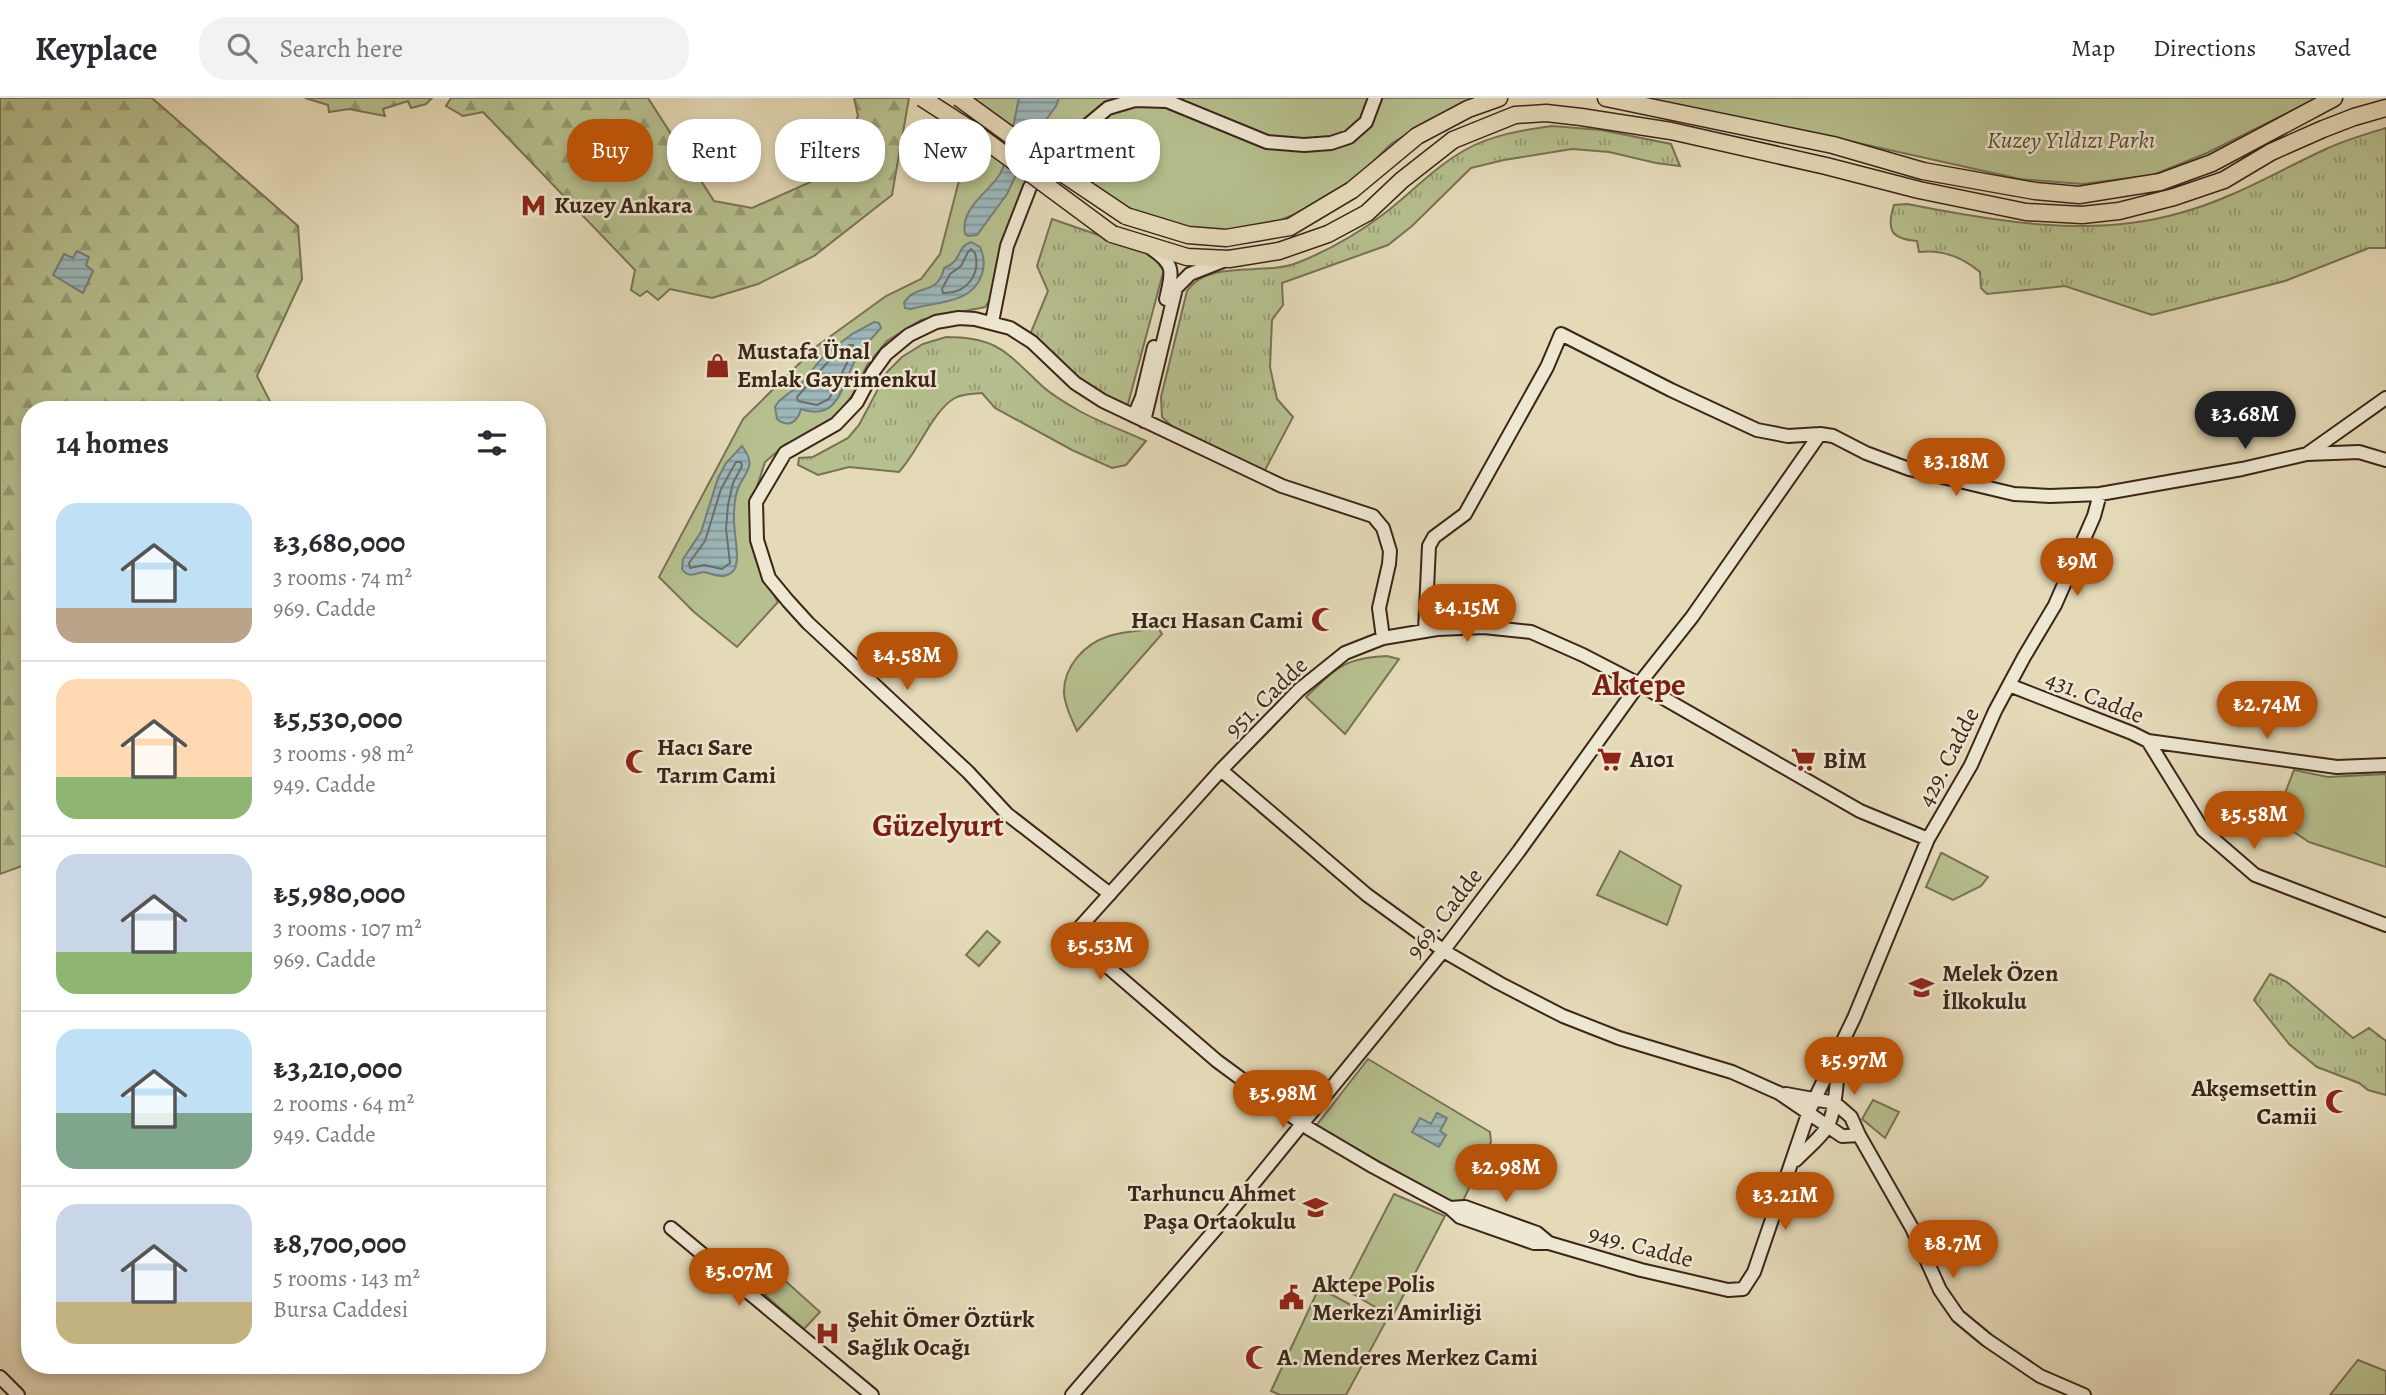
<!DOCTYPE html>
<html lang="en">
<head>
<meta charset="utf-8">
<style>
	:root { --surface:#fff; --page:#f2f2f3; --text:#2b2b33; --muted:#7c7c81; --line:#e1e1e2; --accent:#b45309 }
	body { margin:0; font-family:Alegreya,serif; background:var(--page); color:var(--text); height:100vh; display:flex; flex-direction:column; font-size:26px; white-space:nowrap }
	* { box-sizing:border-box; margin:0 }
	p { font-size:23px; color:var(--muted) }
	.icon { flex:none; width:38px; height:38px; fill:none; stroke:currentColor; stroke-width:2; stroke-linecap:round; stroke-linejoin:round }
	.map { position:relative; flex:1; overflow:hidden }
	.sheet { position:absolute; left:21px; top:303px; width:525px; height:973px; display:flex; flex-direction:column; background:var(--surface); border-radius:28px; box-shadow:0 4px 10px #0003 }
	.sheet>* { flex:none }
	.guide { position:absolute; left:567px; top:21px; width:665px; height:63px; display:flex; gap:14px }
	.price { position:absolute; translate:-50% -60px; padding:0 16px; border-radius:24px; background:var(--accent); color:#fff; font-size:23px; line-height:46px; filter:drop-shadow(0 2px 4px #0008) }
	.price::after { content:''; position:absolute; left:50%; top:42px; width:21px; height:16px; margin-left:-10px; background:inherit; clip-path:polygon(0 0,100% 0,50% 100%) }
	.price.selected { background:#222; color:#fff }
	ul { padding:0; list-style:none }
	li { display:flex; align-items:center; gap:21px; height:175px; padding:0 35px }
	li+li { border-top:2px solid var(--line) }
	li span { display:grid; place-items:center; flex:none; width:196px; height:140px; border-radius:21px; color:#555 }
	li>.icon { margin-inline-start:auto }
	span .icon { width:84px; height:84px; fill:#fffc; stroke-width:1 }
	li b { font-size:30px }
	h2 { display:flex; justify-content:space-between; align-items:center; height:84px; padding:0 35px; font-size:30px }
	.tag { padding:0 24px; border-radius:28px; background:var(--surface); box-shadow:0 4px 10px #0003; font-size:24px; line-height:63px }
	.tag.selected { background:var(--accent); color:#fff }
	header { display:flex; align-items:center; gap:42px; box-sizing:border-box; height:98px; padding:0 35px; background:var(--surface); border-bottom:2px solid var(--line) }
	header strong { font-size:33px }
	nav { display:flex; gap:38px; margin-inline-start:auto; font-size:24px }
	.search { width:490px; height:63px; background:var(--page); display:flex; align-items:center; gap:18px; box-sizing:border-box; padding:0 24px; border-radius:28px; color:var(--muted); font-size:26px }
	.map>svg:first-child { display:block }
	.grass { fill:url(#grass-tufts); stroke:#797254; stroke-width:2 }
	.forest { fill:url(#forest-firs); stroke:#797254; stroke-width:2 }
	.park { fill:#b6bf8e; stroke:#797254; stroke-width:2 }
	.water { fill:url(#water-rules); stroke:#767d7a; stroke-width:2 }
	.lines { fill:none; stroke-linecap:round; stroke-linejoin:round }
	.shore { stroke:#6c6e6a; stroke-width:2 }
	.secondary-casing { stroke:#3c2519; stroke-width:16 }
	.highway-casing { stroke:#3c2519; stroke-width:19 }
	.secondary { stroke:#eee7d1; stroke-width:12 }
	.highway { stroke:#e5dab8; stroke-width:16 }
	.highway-bridge-casing { stroke:#3c2519; stroke-width:19; stroke-linecap:butt }
	.highway-bridge { stroke:#e5dab8; stroke-width:16 }
	.labels { text-anchor:middle; dominant-baseline:central; stroke-width:5; stroke-linejoin:round; paint-order:stroke }
	.park-label { font-size:24px; font-style:italic; fill:#5a4c36; stroke:#eee7d1 }
	.poi-label { font-size:24px; font-weight:bold; fill:#3c2519; stroke:#eee7d1; text-anchor:start }
	.street-label { font-size:24px; fill:#3c2519; stroke:#eee7d1 }
	.district-label { font-size:32px; font-weight:bold; fill:#7a1f14; stroke:#eee7d1 }
</style>
</head>
<body>
<header>
<strong>Keyplace</strong>
<div class="search"><svg class="icon" aria-label="search" viewBox="0 0 24 24"><circle cx="10" cy="10" r="6"/><path d="M15 15l6 6"/></svg>Search here</div>
<nav><a>Map</a><a>Directions</a><a>Saved</a></nav>
</header>
<div class="map">
<svg width="2386" height="1297" viewBox="0 0 2386 1297">
	<defs>
		<pattern id="grass-tufts" width="24" height="20" patternUnits="userSpaceOnUse" patternTransform="scale(1.75)"><rect width="24" height="20" fill="#b6bf8e"/><path d="M3 7l-1-3M5 7V3M7 7l1-3M15 17l-1-3M17 17v-4M19 17l1-3" fill="none" stroke="#959b73"/></pattern>
		<pattern id="forest-firs" width="22" height="20" patternUnits="userSpaceOnUse" patternTransform="scale(1.75)"><rect width="22" height="20" fill="#b6bf8e"/><path d="M5 1l3.5 6h-7zM16 11l3.5 6h-7z" fill="#959b73"/></pattern>
		<pattern id="water-rules" width="6" height="5" patternUnits="userSpaceOnUse" patternTransform="scale(1.75)"><rect width="6" height="5" fill="#9cb7ba"/><path d="M0 2.5h6" fill="none" stroke="#809596"/></pattern>
	</defs>
	<rect width="100%" height="100%" fill="#e5dab8"/>
	<filter id="stains"><feTurbulence type="fractalNoise" baseFrequency=".00286" numOctaves="4"/><feColorMatrix values="0 0 0 0 .2 0 0 0 0 .09 0 0 0 0 .02 0 0 0 .5 -.17"/></filter>
	<radialGradient id="worn" r=".72"><stop offset=".6" stop-color="#630" stop-opacity="0"/><stop offset="1" stop-color="#630" stop-opacity=".3"/></radialGradient>
	<path class="grass" d="M 1552,28 L 1601,32 L 1671,46 L 1680,68 L 1656,65 L 1609,54 L 1572,51 L 1504,62 L 1471,70 L 1412,128 L 1388,147 L 1282,185 L 1283,207 L 1272,222 L 1270,269 L 1277,301 L 1293,319 L 1264,374 L 1175,331 L 1162,319 L 1161,299 L 1187,193 C 1208,161 1263,178 1297,165 C 1327,153 1359,135 1385,115 C 1412,94 1435,69 1465,52 C 1491,37 1523,32 1552,28 Z
		M 2386,30 L 2386,150 L 2369,150 L 2285,183 L 2152,217 L 2065,188 L 1987,196 L 1981,190 L 1980,174 C 1962,159 1942,151 1919,154 L 1917,143 C 1891,141 1886,132 1894,107 L 1907,106 C 1997,123 2090,141 2180,115 C 2232,101 2278,73 2326,51 C 2345,42 2366,36 2386,30 Z
		M 1052,121 L 1139,151 L 1161,163 L 1164,171 L 1128,306 L 1124,309 L 1088,295 L 1029,239 L 1048,193 L 1037,168 Z
		M 946,239 C 997,239 1006,254 1040,286 C 1050,296 1064,304 1076,311 C 1098,324 1123,332 1146,343 L 1126,367 L 1112,370 L 1072,352 L 995,310 L 982,295 C 974,296 962,296 955,300 C 933,312 918,354 899,374 L 849,369 L 818,377 L 798,367 L 799,360 L 813,359 L 848,340 L 859,327 L 887,274 L 902,259 L 923,246 Z
		M 2270,876 L 2287,884 L 2353,940 L 2369,930 L 2386,943 L 2386,997 L 2368,992 L 2359,985 L 2317,969 L 2289,946 L 2254,902 Z"/>
	<path class="forest" d="M 0,0 L 152,0 L 298,128 L 302,181 L 257,278 L 274,311 L 30,312 L 30,765 L 0,776 Z
		M 305,0 L 432,0 L 426,6 L 411,10 L 408,3 L 383,11 L 385,18 L 349,11 L 329,14 L 328,7 Z
		M 451,0 L 648,0 L 714,103 L 752,110 L 815,82 L 844,51 L 858,18 L 854,0 L 909,0 L 892,97 L 814,158 L 758,186 L 712,200 L 670,191 L 658,202 L 647,193 L 640,198 L 631,192 L 635,172 L 483,14 L 463,18 L 446,8 Z"/>
	<path class="park" d="M 965,0 L 1477,0 L 1429,22 L 1391,46 L 1350,86 L 1314,109 L 1275,124 L 1225,133 L 1188,130 L 1121,109 L 1049,59 L 1017,105 L 998,160 L 990,202 L 985,209 L 921,222 L 887,243 L 867,267 L 853,296 L 836,319 L 804,339 L 786,346 L 765,364 L 750,410 L 760,473 L 778,504 L 737,549 L 694,514 L 659,479 L 743,321 L 817,248 L 886,198 L 921,181 L 940,156 L 968,48 L 974,5 Z
		M 1631,0 L 2317,0 L 2207,55 L 2153,77 L 2082,86 L 2020,81 L 1795,31 Z
		M 1158,530 L 1162,536 L 1077,633 C 1072,622 1065,609 1064,596 C 1063,569 1084,546 1109,538 C 1125,533 1142,533 1158,530 Z
		M 1387,558 L 1399,561 L 1345,636 L 1306,599 C 1337,570 1343,560 1387,558 Z
		M 2294,672 L 2328,679 L 2386,676 L 2386,769 L 2309,744 L 2275,721 Z
		M 1620,753 L 1681,788 L 1667,827 L 1597,797 Z
		M 1941,755 L 1942,755 L 1988,779 L 1981,788 L 1953,802 L 1926,789 Z
		M 987,833 L 1000,844 L 979,868 L 966,857 Z
		M 1368,961 L 1490,1034 L 1491,1044 L 1460,1109 L 1316,1028 Z
		M 1873,1002 L 1899,1014 L 1885,1040 L 1862,1021 Z
		M 1394,1096 L 1445,1118 L 1392,1219 L 1345,1191 Z
		M 781,1179 L 820,1214 L 804,1231 L 765,1197 Z
		M 1319,1190 L 1385,1225 L 1346,1297 L 1280,1297 L 1271,1293 Z
		M 2358,1262 L 2386,1273 L 2386,1297 L 2330,1297 Z"/>
	<path class="water" d="M 1019,0 L 1059,0 L 1056,8 L 1035,37 L 1007,96 L 977,137 L 968,138 L 965,136 C 960,110 988,95 1000,76 C 1008,63 1015,17 1019,0 Z
		M 971,144 L 980,149 C 984,158 985,167 982,176 C 972,207 936,203 911,211 L 905,210 L 904,205 C 915,185 938,199 944,170 C 962,164 956,149 971,144 Z
		M 77,153 L 89,159 L 86,167 L 93,173 L 83,195 L 53,177 L 64,156 L 73,160 Z
		M 874,224 L 879,225 L 881,230 C 872,240 863,249 856,261 C 842,284 840,325 801,311 C 798,323 789,331 777,321 L 775,309 L 779,303 L 802,285 L 821,261 L 836,248 L 852,236 Z
		M 742,348 C 755,366 749,370 740,386 C 735,395 734,409 734,419 C 733,432 741,462 734,472 C 724,483 715,476 704,474 C 695,475 689,481 682,471 L 683,461 L 701,434 L 718,380 L 726,365 Z
		M 1437,1015 L 1447,1020 L 1440,1033 L 1446,1037 L 1439,1049 L 1412,1034 L 1420,1020 L 1431,1026 Z"/>
	<g class="lines">
		<path class="shore" d="M 971,151 L 975,155 C 981,177 966,196 943,195 L 942,191 L 950,176 L 961,168 L 968,154 Z
			M 849,247 L 853,247 L 854,251 L 829,301 L 817,307 L 798,303 L 797,299 L 826,266 Z
			M 736,364 L 741,364 L 742,368 L 733,385 L 728,407 L 726,431 L 730,465 L 722,471 L 704,467 L 690,470 L 689,465 L 705,443 L 721,391 Z"/>
		<defs>
			<path id="secondary" d="M 1152,151 C 1176,167 1172,175 1166,201
				M 992,224 L 1007,148 L 1030,89 L 1078,35 L 1108,10 L 1135,2 L 1167,3 L 1267,44 L 1304,47 L 1331,45 L 1349,39 L 1366,24 L 1375,0
				M 1134,318 L 1142,299 L 1154,249
				M 1144,323 L 1176,190 L 1190,176 L 1223,163
				M 2307,356 L 2386,300
				M 1425,533 L 1429,448 L 1434,439 L 1465,416 L 1547,269 L 1561,236 L 1671,292 L 1757,332 L 1788,338 L 1820,336 L 1833,338 L 1866,355 L 1909,371 L 2014,396 L 2050,398 L 2100,396 L 2242,371 L 2307,356 L 2359,354 L 2386,362
				M 2009,587 L 2132,635 L 2148,643 L 2203,732 L 2255,777 L 2386,827
				M 2148,643 L 2337,669 L 2386,667
				M 1221,672 L 1367,797 L 1447,855 L 1499,885 L 1563,918 L 1619,940 L 1732,974 L 1779,995 L 1842,1038 L 1859,1037
				M 1928,741 L 1860,713 L 1639,586 L 1583,557 L 1531,534 L 1484,529 L 1437,531 L 1383,540 L 1345,555 L 1299,592 L 1221,672 L 1072,838 L 1217,963 L 1308,1030 L 1374,1069 L 1450,1110 L 1465,1109 L 1537,1135 L 1549,1145 L 1641,1172 L 1728,1192 L 1743,1191 L 1754,1174 L 1809,1013 L 1854,920 L 1928,741 L 1971,667 L 1995,613 L 2024,559 L 2055,507 L 2094,418 L 2100,396
				M 1110,796 L 1007,716 L 968,674 L 808,525 L 788,503 L 769,480 L 757,442 L 756,404 L 785,355 L 836,326 L 857,304 L 873,274 L 886,256 L 909,237 L 936,224 L 959,220 L 975,221 L 1010,230 L 1032,244 L 1075,285 L 1103,303 L 1282,388 L 1373,418 L 1383,430 L 1390,453 L 1389,466 L 1379,510 L 1383,540
				M 1786,996 L 1835,1005 L 1851,1019 L 1859,1037 L 1912,1130 L 1940,1192 L 1958,1218 L 1987,1242 L 2040,1278 L 2084,1297
				M 1796,1062 C 1805,1052 1820,1041 1827,1029 C 1837,1012 1836,978 1840,958
				M 1450,1110 L 1460,1119 L 1534,1145 L 1549,1145
				M 671,1130 L 872,1297
				M 0,1279 L 18,1297
				M 1072,1297 L 1227,1118 L 1443,853 L 1519,753 L 1639,586 L 1692,519 L 1820,336"/>
			<path id="highway" d="M 1606,0 L 1833,47 L 1923,73 L 2035,93 L 2079,97 L 2160,84 L 2212,65 L 2334,0
				M 1126,118 L 1188,137 L 1226,140 L 1290,129 L 1352,92 L 1417,38 L 1468,11 L 1499,0
				M 1112,136 L 1187,159 L 1229,161 L 1279,153 L 1328,136 L 1367,115 L 1402,82 L 1453,42 L 1515,17 L 1546,15 L 1581,19 L 1671,33 L 1826,68 L 1919,92 L 2026,114 L 2082,117 L 2119,113 L 2174,99 L 2224,82 L 2271,54 L 2323,31 L 2354,19 L 2386,10"/>
		</defs>
		<use href="#secondary" class="secondary-casing"/>
		<use href="#highway" class="highway-casing"/>
		<use href="#secondary" class="secondary"/>
		<use href="#highway" class="highway"/>
		<defs>
			<path id="highway-bridge" d="M 922,0 L 970,31 L 1112,136
				M 959,0 L 1065,77 L 1126,118"/>
		</defs>
		<use href="#highway-bridge" class="highway-bridge-casing"/>
		<use href="#highway-bridge" class="highway-bridge"/>
	</g>
	<defs>
		<symbol id="metro-bare" viewBox="-9 -9 18 18"><path d="M-5.5 5V-5H-3L0 0L3-5H5.5V5H3V-.5L0 4L-3-.5V5Z" fill="#8f2418" stroke="#eee7d1" stroke-width="2.5" paint-order="stroke"/></symbol>
		<symbol id="shop-bare" viewBox="-9 -9 18 18"><path d="M-5-2.5h2.3a2.7 3.5 0 0 1 5.4 0H5L5.5 6h-11ZM-1.5-2.5h3a1.5 2.3 0 0 0-3 0Z" fill="#8f2418" stroke="#eee7d1" stroke-width="2.5" paint-order="stroke"/></symbol>
		<symbol id="mosque-bare" viewBox="-9 -9 18 18"><path d="M3.5-4.9A6 6 0 1 0 3.5 4.9A5 5 0 1 1 3.5-4.9Z" fill="#8f2418" stroke="#eee7d1" stroke-width="2.5" paint-order="stroke"/></symbol>
		<symbol id="supermarket-bare" viewBox="-9 -9 18 18"><path d="M-6-5.5h2.5l.6 2H6L4.5 2H-2.5L-4.4-4H-6ZM-1.5 3.2a1.3 1.3 0 1 0 .1 0ZM3 3.2a1.3 1.3 0 1 0 .1 0Z" fill="#8f2418" stroke="#eee7d1" stroke-width="2.5" paint-order="stroke"/></symbol>
		<symbol id="school-bare" viewBox="-9 -9 18 18"><path d="M0-5L7-2L0 1L-7-2ZM-4 1L0 2.5L4 1V4Q0 6-4 4Z" fill="#8f2418" stroke="#eee7d1" stroke-width="2.5" paint-order="stroke"/></symbol>
		<symbol id="civic-bare" viewBox="-9 -9 18 18"><path d="M-.6-6.5H3V-4.5H.6V-3L4-1V1h2V6H-6V1h2V-1L-.6-3ZM-1.2 2.5V6h2.4V2.5Z" fill="#8f2418" stroke="#eee7d1" stroke-width="2.5" paint-order="stroke"/></symbol>
		<symbol id="hospital-bare" viewBox="-9 -9 18 18"><path d="M-5-5h3v3.5h4V-5h3V5h-3V1.5h-4V5h-3Z" fill="#8f2418" stroke="#eee7d1" stroke-width="2.5" paint-order="stroke"/></symbol>
	</defs>
	<g fill-rule="evenodd">
		<use href="#metro-bare" x="516" y="90" width="35" height="35"/>
		<use href="#shop-bare" x="700" y="250" width="35" height="35"/>
		<use href="#mosque-bare" x="1306" y="504" width="35" height="35"/>
		<use href="#supermarket-bare" x="1592" y="644" width="35" height="35"/>
		<use href="#supermarket-bare" x="1786" y="644" width="35" height="35"/>
		<use href="#mosque-bare" x="620" y="646" width="35" height="35"/>
		<use href="#school-bare" x="1904" y="872" width="35" height="35"/>
		<use href="#mosque-bare" x="2320" y="986" width="35" height="35"/>
		<use href="#school-bare" x="1298" y="1092" width="35" height="35"/>
		<use href="#civic-bare" x="1274" y="1182" width="35" height="35"/>
		<use href="#hospital-bare" x="810" y="1218" width="35" height="35"/>
		<use href="#mosque-bare" x="1240" y="1242" width="35" height="35"/>
	</g>
	<g class="labels">
		<g class="park-label">
			<text x="2071" y="42">Kuzey Yıldızı Parkı</text>
		</g>
		<g class="poi-label">
			<text x="554" y="107">Kuzey Ankara</text>
			<text x="737" y="253">Mustafa Ünal<tspan x="737" dy="28">Emlak Gayrimenkul</tspan></text>
			<text x="1303" y="522" text-anchor="end">Hacı Hasan Cami</text>
			<text x="657" y="649">Hacı Sare<tspan x="657" dy="28">Tarım Cami</tspan></text>
			<text x="1630" y="661">A101</text>
			<text x="1823" y="662">BİM</text>
			<text x="1942" y="875">Melek Özen<tspan x="1942" dy="28">İlkokulu</tspan></text>
			<text x="2317" y="990" text-anchor="end">Akşemsettin<tspan x="2317" dy="28">Camii</tspan></text>
			<text x="1296" y="1095" text-anchor="end">Tarhuncu Ahmet<tspan x="1296" dy="28">Paşa Ortaokulu</tspan></text>
			<text x="1312" y="1186">Aktepe Polis<tspan x="1312" dy="28">Merkezi Amirliği</tspan></text>
			<text x="847" y="1221">Şehit Ömer Öztürk<tspan x="847" dy="28">Sağlık Ocağı</tspan></text>
			<text x="1277" y="1259">A. Menderes Merkez Cami</text>
		</g>
		<g class="street-label">
			<text transform="translate(1266 599) rotate(-44)">951. Cadde</text>
			<text transform="translate(2095 599) rotate(22)">431. Cadde</text>
			<text transform="translate(1948 659) rotate(-63)">429. Cadde</text>
			<text transform="translate(1444 815) rotate(-52)">969. Cadde</text>
			<text transform="translate(1641 1148) rotate(15)">949. Cadde</text>
		</g>
		<g class="district-label">
			<text x="1639" y="586">Aktepe</text>
			<text x="938" y="727">Güzelyurt</text>
		</g>
	</g>
	<rect width="100%" height="100%" filter="url(#stains)"/>
	<rect width="100%" height="100%" fill="url(#worn)"/>
</svg>
<b class="price selected" style="left:2245px;top:353px">₺3.68M</b>
<b class="price" style="left:1956px;top:400px">₺3.18M</b>
<b class="price" style="left:2077px;top:500px">₺9M</b>
<b class="price" style="left:1467px;top:546px">₺4.15M</b>
<b class="price" style="left:907px;top:594px">₺4.58M</b>
<b class="price" style="left:2267px;top:643px">₺2.74M</b>
<b class="price" style="left:2254px;top:753px">₺5.58M</b>
<b class="price" style="left:1100px;top:884px">₺5.53M</b>
<b class="price" style="left:1854px;top:999px">₺5.97M</b>
<b class="price" style="left:1283px;top:1032px">₺5.98M</b>
<b class="price" style="left:1506px;top:1106px">₺2.98M</b>
<b class="price" style="left:1785px;top:1134px">₺3.21M</b>
<b class="price" style="left:1953px;top:1182px">₺8.7M</b>
<b class="price" style="left:739px;top:1210px">₺5.07M</b>
<div class="guide">
<a class="tag selected">Buy</a>
<a class="tag">Rent</a>
<a class="tag">Filters</a>
<a class="tag">New</a>
<a class="tag">Apartment</a>
</div>
<section class="sheet">
<h2>14 homes<svg class="icon" aria-label="filters" viewBox="0 0 24 24"><path d="M4 7h16M4 17h16"/><circle cx="9" cy="7" r="2"/><circle cx="15" cy="17" r="2"/></svg></h2>
<ul>
<li><span style="background:linear-gradient(#bfe0f5 75%,#b9a48a 0)"><svg class="icon" aria-label="home" viewBox="0 0 24 24"><path d="M3 11l9-7 9 7M6 9v11h12V9"/></svg></span><div><b>₺3,680,000</b><p>3 rooms · 74 m²</p><p>969. Cadde</p></div></li>
<li><span style="background:linear-gradient(#ffd9b3 70%,#8fb573 0)"><svg class="icon" aria-label="home" viewBox="0 0 24 24"><path d="M3 11l9-7 9 7M6 9v11h12V9"/></svg></span><div><b>₺5,530,000</b><p>3 rooms · 98 m²</p><p>949. Cadde</p></div></li>
<li><span style="background:linear-gradient(#c9d6e8 70%,#8fb573 0)"><svg class="icon" aria-label="home" viewBox="0 0 24 24"><path d="M3 11l9-7 9 7M6 9v11h12V9"/></svg></span><div><b>₺5,980,000</b><p>3 rooms · 107 m²</p><p>969. Cadde</p></div></li>
<li><span style="background:linear-gradient(#bfe0f5 60%,#7fa58c 0)"><svg class="icon" aria-label="home" viewBox="0 0 24 24"><path d="M3 11l9-7 9 7M6 9v11h12V9"/></svg></span><div><b>₺3,210,000</b><p>2 rooms · 64 m²</p><p>949. Cadde</p></div></li>
<li><span style="background:linear-gradient(#c9d6e8 70%,#c2b280 0)"><svg class="icon" aria-label="home" viewBox="0 0 24 24"><path d="M3 11l9-7 9 7M6 9v11h12V9"/></svg></span><div><b>₺8,700,000</b><p>5 rooms · 143 m²</p><p>Bursa Caddesi</p></div></li>
</ul>
</section>
</div>
</body>
</html>
